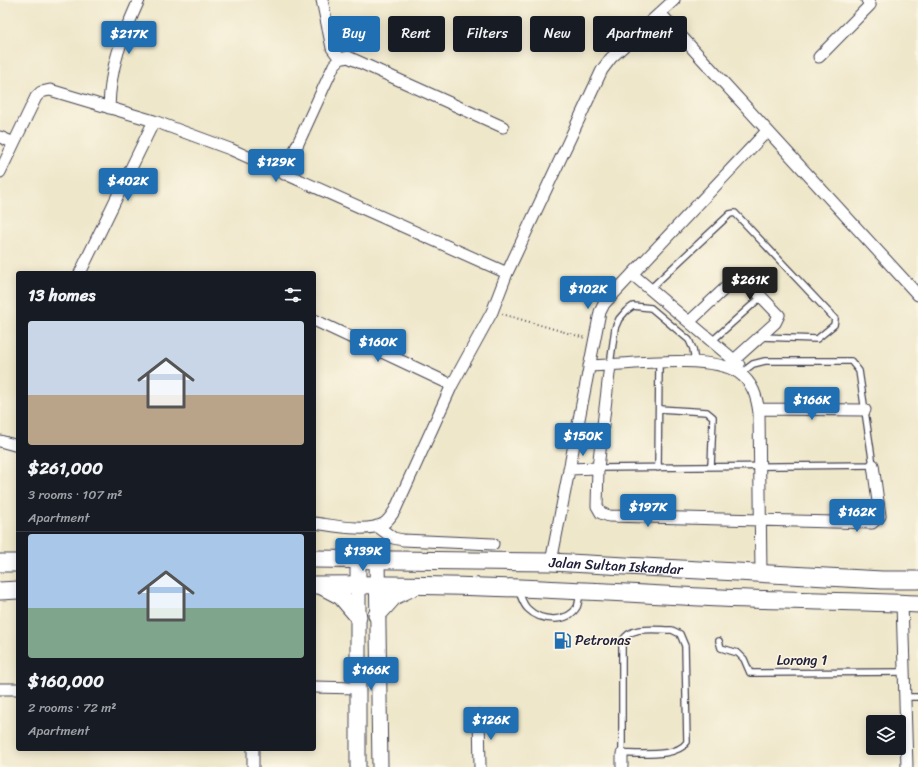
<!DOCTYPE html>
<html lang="en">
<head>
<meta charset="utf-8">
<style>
	:root { --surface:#171b24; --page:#20242c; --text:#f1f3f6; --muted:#9ea1a6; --line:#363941; --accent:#1f6fb2 }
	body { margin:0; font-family:Sriracha,sans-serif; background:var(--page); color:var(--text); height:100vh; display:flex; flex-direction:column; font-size:15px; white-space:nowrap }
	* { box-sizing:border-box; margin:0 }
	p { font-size:13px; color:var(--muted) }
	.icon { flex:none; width:22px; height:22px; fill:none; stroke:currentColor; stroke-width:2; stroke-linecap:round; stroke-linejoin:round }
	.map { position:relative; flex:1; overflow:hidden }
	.sheet { position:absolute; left:16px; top:271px; width:300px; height:480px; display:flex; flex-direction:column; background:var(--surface); border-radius:4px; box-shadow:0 2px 10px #0003 }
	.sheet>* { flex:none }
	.hud { position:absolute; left:328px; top:16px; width:380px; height:36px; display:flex; gap:8px }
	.buttons { position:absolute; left:866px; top:715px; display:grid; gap:8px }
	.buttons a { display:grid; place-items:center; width:40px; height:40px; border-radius:4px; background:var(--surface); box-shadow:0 2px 10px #0003; font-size:20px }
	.price { position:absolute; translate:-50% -34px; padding:0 9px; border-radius:4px; background:var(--accent); color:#fff; font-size:13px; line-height:26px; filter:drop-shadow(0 1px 2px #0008) }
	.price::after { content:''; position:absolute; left:50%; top:24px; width:12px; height:9px; margin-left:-6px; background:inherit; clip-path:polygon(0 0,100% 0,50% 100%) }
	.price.current { background:#222; color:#fff }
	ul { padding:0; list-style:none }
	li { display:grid; align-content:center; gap:8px; height:212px; padding:0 12px }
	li+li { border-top:1px solid var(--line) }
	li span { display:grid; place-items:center; height:124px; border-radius:4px; color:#555 }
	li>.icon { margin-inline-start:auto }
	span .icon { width:72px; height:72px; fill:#fffc; stroke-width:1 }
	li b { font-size:17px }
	h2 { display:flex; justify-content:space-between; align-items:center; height:48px; padding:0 12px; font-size:17px }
	.chip { padding:0 14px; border-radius:4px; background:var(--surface); box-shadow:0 2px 10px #0003; font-size:14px; line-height:36px }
	.chip.current { background:var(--accent); color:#fff }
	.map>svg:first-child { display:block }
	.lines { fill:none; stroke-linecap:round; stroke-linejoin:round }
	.lane-casing { stroke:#414050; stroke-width:8 }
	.street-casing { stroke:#414050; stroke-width:13 }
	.secondary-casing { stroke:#414050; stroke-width:17 }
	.primary-casing { stroke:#414050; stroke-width:19 }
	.path { stroke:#414050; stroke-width:2; stroke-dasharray:1 3; stroke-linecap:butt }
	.lane { stroke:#fff; stroke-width:5.5 }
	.street { stroke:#fff; stroke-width:11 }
	.secondary { stroke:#fff; stroke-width:15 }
	.primary { stroke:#fff; stroke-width:17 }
	.labels { text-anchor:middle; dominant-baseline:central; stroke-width:3; stroke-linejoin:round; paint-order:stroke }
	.street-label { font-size:14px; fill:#22223b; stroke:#fcf5e5 }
	.poi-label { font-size:14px; fill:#22223b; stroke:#fcf5e5; text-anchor:start }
</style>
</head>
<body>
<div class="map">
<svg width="918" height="767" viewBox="0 0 918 767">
	<rect width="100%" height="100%" fill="#fcf5e5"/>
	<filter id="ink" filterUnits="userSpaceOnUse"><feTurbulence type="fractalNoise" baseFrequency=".025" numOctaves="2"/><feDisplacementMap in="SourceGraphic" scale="8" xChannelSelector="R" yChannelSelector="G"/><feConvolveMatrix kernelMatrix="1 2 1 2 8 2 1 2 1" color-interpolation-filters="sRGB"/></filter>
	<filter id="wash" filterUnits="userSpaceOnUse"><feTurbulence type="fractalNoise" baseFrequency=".012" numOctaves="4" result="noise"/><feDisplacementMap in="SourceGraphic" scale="16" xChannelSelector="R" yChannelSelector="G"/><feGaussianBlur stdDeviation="0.9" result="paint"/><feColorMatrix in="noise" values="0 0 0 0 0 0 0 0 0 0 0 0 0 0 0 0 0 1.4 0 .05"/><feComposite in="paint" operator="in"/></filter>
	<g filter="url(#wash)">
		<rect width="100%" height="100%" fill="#eee7ca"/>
	</g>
	<g filter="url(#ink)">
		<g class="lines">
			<defs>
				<path id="lane" d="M 650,289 L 730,214 L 735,213 L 835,319 L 834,325 L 817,339 L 761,337
					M 712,341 L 761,297
					M 610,365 L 615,328 L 619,319 L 626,311 L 633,306 L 651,308 L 689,340 L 693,349 L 695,362
					M 659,409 L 707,412 L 713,417 L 711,467
					M 598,468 L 873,465 L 859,371 L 851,361 L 765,361 L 753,364 L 740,374
					M 658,468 L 659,363
					M 518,590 C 521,596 523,605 528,609 C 540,621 567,624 577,607 C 579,603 579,596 580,592
					M 672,630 L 680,634 L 685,646 L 687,742 C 676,758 641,753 622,754 L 622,642 C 629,625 656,630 672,630 Z
					M 719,641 L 721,648 L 738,653 L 744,659 L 750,673 L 905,672
					M 906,697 L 918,697"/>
				<path id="street" d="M 322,0 L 332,48 L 340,59
					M 660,13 L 918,295
					M 819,57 L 870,5 L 867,0
					M 109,108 C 110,65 122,38 139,0
					M 0,137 L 14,143
					M 0,172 L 36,97 L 41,92 L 50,90 L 154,121 L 230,149 L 507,273
					M 284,174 L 334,65 L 340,59 L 348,57 L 503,127
					M 80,273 L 154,121
					M 632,274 L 734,360 L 739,365
					M 314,320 L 452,385
					M 689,322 L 735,279 L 739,277 L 744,279 L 779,315 L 775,323 L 734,360
					M 610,365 L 598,468 L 597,506 L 601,513 L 609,516 L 872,523 L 880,516 L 873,465
					M 589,366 C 624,365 711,353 739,373 C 753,383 757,397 759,413 L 761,573
					M 759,409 L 865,410
					M 0,441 L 18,446
					M 569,469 L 598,468
					M 314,523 C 331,525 367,533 383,524 C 388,521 392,515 395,510 L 452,385 L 492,312 L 507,273 L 602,70 L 611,58 L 674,0
					M 377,526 L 393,538 L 403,540 L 493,544
					M 551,562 L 600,312 L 604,304 L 767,131
					M 902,603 L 907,767
					M 314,687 L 357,688
					M 0,689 L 18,689
					M 479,715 L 480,767
					M 253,767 L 253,749
					M 622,767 L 622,754"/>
				<path id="secondary" d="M 377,559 L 380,767
					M 358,767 L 358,559"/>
				<g id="primary">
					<path id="s1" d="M 314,559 L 551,562 L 882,580 L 918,580"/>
					<path d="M 0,563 L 18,563"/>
					<path d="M 314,585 C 450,583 585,591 721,598 C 786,601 852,601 918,604"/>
					<path d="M 322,586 L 341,596 L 358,616"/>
					<path d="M 0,591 L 18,590"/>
					<path d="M 377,615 L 394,596 L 413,587"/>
				</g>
			</defs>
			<use href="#lane" class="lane-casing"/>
			<use href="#street" class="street-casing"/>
			<use href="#secondary" class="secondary-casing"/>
			<use href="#primary" class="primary-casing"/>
			<path class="path" d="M 502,314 L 585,338"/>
			<use href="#lane" class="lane"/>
			<use href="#street" class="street"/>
			<use href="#secondary" class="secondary"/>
			<use href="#primary" class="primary"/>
		</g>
	</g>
	<defs>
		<symbol id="fuel-bare" viewBox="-9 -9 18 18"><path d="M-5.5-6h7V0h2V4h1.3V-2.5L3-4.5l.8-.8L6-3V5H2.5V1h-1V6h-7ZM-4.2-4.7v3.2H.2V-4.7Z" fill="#1f6fb2" stroke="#fcf5e5" stroke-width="2.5" paint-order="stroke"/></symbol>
	</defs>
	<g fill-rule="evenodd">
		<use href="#fuel-bare" x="550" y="628" width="25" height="25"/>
	</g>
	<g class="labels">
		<g class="street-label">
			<text stroke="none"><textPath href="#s1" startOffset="302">Jalan Sultan Iskandar</textPath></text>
			<text x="802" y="660">Lorong 1</text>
		</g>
		<g class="poi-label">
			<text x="575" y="640">Petronas</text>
		</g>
	</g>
</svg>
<div class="buttons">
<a><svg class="icon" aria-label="layers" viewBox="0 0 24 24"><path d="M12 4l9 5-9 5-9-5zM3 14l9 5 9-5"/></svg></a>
</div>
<b class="price" style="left:129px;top:55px">$217K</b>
<b class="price" style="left:276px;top:183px">$129K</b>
<b class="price" style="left:128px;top:202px">$402K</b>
<b class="price current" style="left:750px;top:301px">$261K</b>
<b class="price" style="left:588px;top:310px">$102K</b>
<b class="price" style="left:378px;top:363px">$160K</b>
<b class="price" style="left:812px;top:421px">$166K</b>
<b class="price" style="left:583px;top:457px">$150K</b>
<b class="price" style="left:648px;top:528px">$197K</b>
<b class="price" style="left:857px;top:533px">$162K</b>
<b class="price" style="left:363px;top:572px">$139K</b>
<b class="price" style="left:371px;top:691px">$166K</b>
<b class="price" style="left:491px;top:741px">$126K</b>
<div class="hud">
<a class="chip current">Buy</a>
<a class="chip">Rent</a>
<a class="chip">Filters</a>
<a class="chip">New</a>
<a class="chip">Apartment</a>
</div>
<section class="sheet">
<h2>13 homes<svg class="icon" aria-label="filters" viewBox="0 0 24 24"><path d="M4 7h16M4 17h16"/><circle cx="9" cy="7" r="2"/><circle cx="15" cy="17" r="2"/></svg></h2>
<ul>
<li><span style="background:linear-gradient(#c9d6e8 60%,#b9a48a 0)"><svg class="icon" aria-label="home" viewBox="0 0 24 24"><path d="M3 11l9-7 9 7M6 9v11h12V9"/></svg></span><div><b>$261,000</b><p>3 rooms · 107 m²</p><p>Apartment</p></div></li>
<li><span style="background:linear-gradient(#a9c7e8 60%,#7fa58c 0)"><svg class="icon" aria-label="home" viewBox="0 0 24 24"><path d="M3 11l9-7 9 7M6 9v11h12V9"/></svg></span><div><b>$160,000</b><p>2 rooms · 72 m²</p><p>Apartment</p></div></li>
</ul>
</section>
</div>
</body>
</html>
